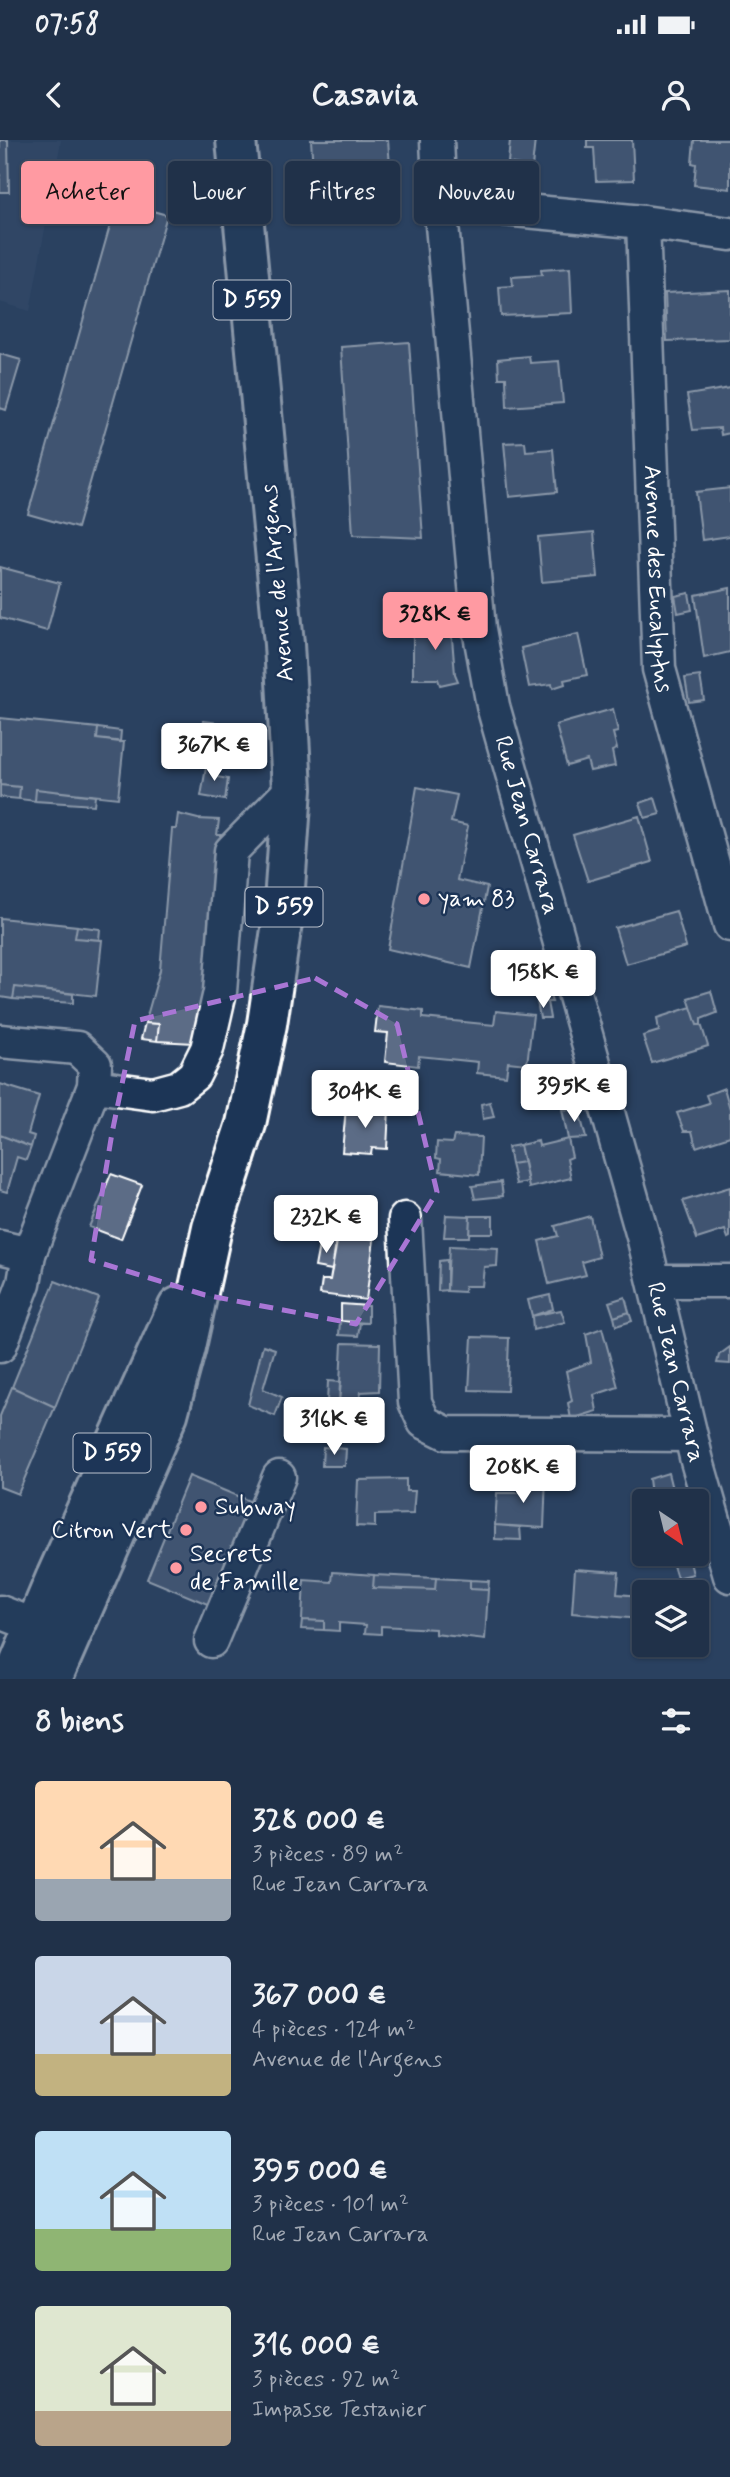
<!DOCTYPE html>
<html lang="fr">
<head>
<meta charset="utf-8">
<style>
	:root { --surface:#203149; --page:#283950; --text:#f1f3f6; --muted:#a2a9b4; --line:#3d4c61; --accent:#ff9aa2 }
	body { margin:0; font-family:Mynerve,sans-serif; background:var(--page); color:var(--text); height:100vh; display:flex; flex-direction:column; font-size:26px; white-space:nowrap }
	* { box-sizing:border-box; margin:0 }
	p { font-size:23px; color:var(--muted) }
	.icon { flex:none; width:38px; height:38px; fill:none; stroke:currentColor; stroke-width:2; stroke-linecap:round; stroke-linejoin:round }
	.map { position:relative; height:1539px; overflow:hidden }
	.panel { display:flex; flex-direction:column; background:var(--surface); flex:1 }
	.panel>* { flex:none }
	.top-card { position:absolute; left:21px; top:21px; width:690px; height:63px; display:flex; gap:14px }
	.needle { width:46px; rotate:145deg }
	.fabs { position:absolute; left:632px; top:1349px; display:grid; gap:14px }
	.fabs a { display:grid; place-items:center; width:77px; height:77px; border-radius:7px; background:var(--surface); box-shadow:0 2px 5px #0004,0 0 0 2px var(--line); font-size:35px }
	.price { position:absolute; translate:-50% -60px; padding:0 16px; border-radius:7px; background:#fff; color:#222; font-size:23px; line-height:46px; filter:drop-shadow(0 2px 4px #0008) }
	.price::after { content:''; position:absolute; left:50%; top:42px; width:21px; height:16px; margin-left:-10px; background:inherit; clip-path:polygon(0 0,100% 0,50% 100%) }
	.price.selected { background:var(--accent); color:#111 }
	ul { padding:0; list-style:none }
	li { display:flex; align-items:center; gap:21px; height:175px; padding:0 35px }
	li span { display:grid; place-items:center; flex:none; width:196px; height:140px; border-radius:7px; color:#555 }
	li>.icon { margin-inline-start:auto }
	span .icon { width:84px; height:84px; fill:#fffc; stroke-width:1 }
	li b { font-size:30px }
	h2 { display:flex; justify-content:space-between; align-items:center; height:84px; padding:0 35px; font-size:30px }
	.pill { padding:0 24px; border-radius:7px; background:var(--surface); box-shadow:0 2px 5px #0004,0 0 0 2px var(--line); font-size:24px; line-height:63px }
	.pill.selected { background:var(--accent); color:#111 }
	.status { display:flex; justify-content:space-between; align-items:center; height:49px; padding:0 35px; background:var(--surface); direction:ltr }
	.status svg { height:19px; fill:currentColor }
	header { display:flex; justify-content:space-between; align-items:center; height:91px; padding:0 35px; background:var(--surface); font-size:32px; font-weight:700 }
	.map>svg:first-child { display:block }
	.built { fill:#394e6c }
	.building { fill:#5b6c86; stroke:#fff; stroke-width:2 }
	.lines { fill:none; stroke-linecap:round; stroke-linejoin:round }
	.minor-casing { stroke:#fff; stroke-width:37 }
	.major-casing { stroke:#fff; stroke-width:44 }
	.minor { stroke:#1d3557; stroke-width:32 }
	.major { stroke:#1d3557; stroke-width:38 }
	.marked { fill:none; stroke:#a976d5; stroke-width:5; stroke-dasharray:14 9; stroke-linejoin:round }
	.poi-dot { fill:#ff9aa2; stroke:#1d3557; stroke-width:2.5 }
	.labels { text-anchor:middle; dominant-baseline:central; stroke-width:5; stroke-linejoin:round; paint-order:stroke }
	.shield { fill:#1d3557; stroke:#bbc2cd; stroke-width:2 }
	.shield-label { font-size:23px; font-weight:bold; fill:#fff }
	.street-label { font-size:24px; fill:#fff; stroke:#1d3557 }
	.poi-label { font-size:24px; fill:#fff; stroke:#1d3557; text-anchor:start }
</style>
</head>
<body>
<div class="status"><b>07:58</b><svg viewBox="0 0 49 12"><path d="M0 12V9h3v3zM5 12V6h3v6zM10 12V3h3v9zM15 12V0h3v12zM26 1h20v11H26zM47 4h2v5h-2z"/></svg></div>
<header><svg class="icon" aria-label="back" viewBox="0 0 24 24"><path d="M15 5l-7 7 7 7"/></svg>Casavia<svg class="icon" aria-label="person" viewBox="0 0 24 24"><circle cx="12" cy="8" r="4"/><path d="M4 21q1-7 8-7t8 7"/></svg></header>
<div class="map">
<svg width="730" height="1539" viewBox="0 0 730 1539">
	<rect width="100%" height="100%" fill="#2a4161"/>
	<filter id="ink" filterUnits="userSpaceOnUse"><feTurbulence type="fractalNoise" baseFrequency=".0143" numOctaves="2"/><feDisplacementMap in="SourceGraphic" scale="14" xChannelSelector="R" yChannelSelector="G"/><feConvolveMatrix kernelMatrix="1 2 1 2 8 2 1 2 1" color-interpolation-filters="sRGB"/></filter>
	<g filter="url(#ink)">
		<path class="built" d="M 0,0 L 61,0 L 30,171 L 0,162 Z"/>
		<path class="building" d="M 0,0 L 8,0 L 9,52 L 0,52 Z
			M 311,0 L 388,0 L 392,52 L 315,58 Z
			M 510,0 L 535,0 L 532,27 L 508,23 Z
			M 587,0 L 632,0 L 634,40 L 596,41 L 594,8 L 587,8 Z
			M 694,0 L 730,0 L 730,49 L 694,45 L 696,24 L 692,23 Z
			M 117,61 L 167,75 L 77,388 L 28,374 Z
			M 570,128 L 572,173 L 501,176 L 499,147 L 513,146 L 512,137 L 542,135 L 541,130 Z
			M 730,150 L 730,199 L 667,201 L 665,153 Z
			M 409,202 L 423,398 L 353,395 L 341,207 Z
			M 0,214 L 21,220 L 6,270 L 0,268 Z
			M 529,216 L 530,223 L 559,221 L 563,263 L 507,267 L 506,238 L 499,238 L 498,219 Z
			M 730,248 L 730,293 L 721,295 L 720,288 L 693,290 L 687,255 Z
			M 525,302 L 526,311 L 553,309 L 557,352 L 509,357 L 504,303 Z
			M 730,348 L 730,396 L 702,400 L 696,352 Z
			M 594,392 L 598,437 L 542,442 L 538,397 Z
			M 0,427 L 60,443 L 47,491 L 0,478 Z
			M 730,448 L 730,512 L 704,518 L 695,455 Z
			M 689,453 L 692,470 L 678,473 L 675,456 Z
			M 450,474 L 455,534 L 458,541 L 440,545 L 438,539 L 413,539 L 413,495 L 431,493 L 430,475 Z
			M 578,494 L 587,535 L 564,540 L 565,544 L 553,548 L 552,544 L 529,547 L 521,508 Z
			M 700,536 L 704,560 L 689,562 L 685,538 Z
			M 613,569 L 618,592 L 613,593 L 617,609 L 612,611 L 615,626 L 590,631 L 587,620 L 567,626 L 556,585 Z
			M 0,578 L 98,588 L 97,599 L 124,602 L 118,658 L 36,649 L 35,661 L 19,659 L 20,647 L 0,645 Z
			M 203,581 L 246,586 L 244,599 L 201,594 Z
			M 98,588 L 121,591 L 120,602 L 97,599 Z
			M 217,601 L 228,607 L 223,617 L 212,611 Z
			M 207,622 L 219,623 L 217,637 L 228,639 L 225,660 L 201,656 Z
			M 0,645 L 20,647 L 19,659 L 0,657 Z
			M 417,647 L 457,655 L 451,682 L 468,686 L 457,740 L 487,747 L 471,828 L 388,809 Z
			M 36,649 L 95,656 L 94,665 L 35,661 Z
			M 655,658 L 660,674 L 645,678 L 640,663 Z
			M 178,674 L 198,679 L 219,680 L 217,695 L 224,695 L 217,775 L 209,775 L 206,809 L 212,810 L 200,888 L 195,887 L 194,903 L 157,901 L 159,884 L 145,883 L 160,830 L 172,689 L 176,689 Z
			M 639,676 L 652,722 L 588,741 L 573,695 Z
			M 676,771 L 686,807 L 626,824 L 615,788 Z
			M 0,778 L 77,786 L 75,798 L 102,800 L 96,856 L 15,847 L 13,859 L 0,857 Z
			M 77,786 L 100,789 L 99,800 L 75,798 Z
			M 15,847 L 73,854 L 73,863 L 13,859 Z
			M 534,847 L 549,852 L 552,862 L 537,861 Z
			M 711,851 L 717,873 L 701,879 L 701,884 L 697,885 L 688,858 Z
			M 537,861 L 547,862 L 550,878 L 540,878 Z
			M 378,866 L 423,871 L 423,878 L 494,885 L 496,871 L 533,875 L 527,924 L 508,922 L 506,936 L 477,933 L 478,922 L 419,916 L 418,926 L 385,922 L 388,893 L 375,892 Z
			M 691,867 L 697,885 L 701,884 L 708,906 L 652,923 L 643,896 L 659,891 L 657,878 Z
			M 145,883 L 159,884 L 157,901 L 141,899 Z
			M 0,944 L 39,956 L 28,994 L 34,996 L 31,1007 L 0,995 Z
			M 724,948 L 730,969 L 730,996 L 696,1007 L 692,991 L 684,991 L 677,973 L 709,963 L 706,955 Z
			M 490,962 L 494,977 L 483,979 L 481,964 Z
			M 346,967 L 389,968 L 387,1009 L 372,1008 L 371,1014 L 342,1012 Z
			M 562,969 L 579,971 L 586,998 L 568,999 Z
			M 0,995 L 31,1007 L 26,1020 L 17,1017 L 7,1052 L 0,1050 Z
			M 454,996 L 481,997 L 479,1035 L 440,1031 L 441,1019 L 436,1018 L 437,1002 L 452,1003 Z
			M 568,999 L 572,1017 L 567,1019 L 571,1038 L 529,1048 L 520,1005 L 538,1001 L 539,1006 Z
			M 520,1005 L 524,1022 L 511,1024 L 508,1007 Z
			M 524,1022 L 528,1042 L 516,1044 L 511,1024 Z
			M 111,1034 L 142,1045 L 121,1099 L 89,1087 Z
			M 501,1042 L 503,1056 L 475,1059 L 472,1046 Z
			M 730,1047 L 730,1097 L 728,1098 L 725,1090 L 697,1099 L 683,1061 Z
			M 446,1075 L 470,1076 L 469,1097 L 444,1097 Z
			M 470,1076 L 493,1076 L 493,1093 L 469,1093 Z
			M 590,1076 L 599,1117 L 582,1122 L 586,1135 L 549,1144 L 539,1101 L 558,1096 L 555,1086 Z
			M 340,1085 L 361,1088 L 361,1097 L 374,1099 L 366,1160 L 320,1154 L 322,1140 L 330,1140 Z
			M 320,1100 L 336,1103 L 332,1130 L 315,1127 Z
			M 449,1106 L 498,1108 L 497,1126 L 484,1127 L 482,1146 L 465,1146 L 464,1152 L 447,1151 Z
			M 447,1120 L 447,1150 L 438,1151 L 439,1121 Z
			M 55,1141 L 99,1158 L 55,1267 L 12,1247 Z
			M 550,1155 L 553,1169 L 532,1176 L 528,1160 Z
			M 625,1157 L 629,1172 L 614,1177 L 609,1162 Z
			M 341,1164 L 368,1166 L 368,1183 L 341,1181 Z
			M 561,1170 L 565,1182 L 533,1190 L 532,1176 Z
			M 629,1172 L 632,1181 L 616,1186 L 614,1177 Z
			M 340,1181 L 360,1183 L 358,1196 L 339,1195 Z
			M 602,1188 L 618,1247 L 594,1255 L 597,1271 L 571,1279 L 568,1263 L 572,1261 L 566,1231 L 591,1222 L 586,1194 Z
			M 472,1197 L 509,1198 L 507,1251 L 469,1250 Z
			M 342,1203 L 380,1204 L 379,1251 L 361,1252 L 359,1262 L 339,1263 Z
			M 263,1205 L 275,1209 L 263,1249 L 282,1257 L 275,1276 L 248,1265 Z
			M 730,1207 L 730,1224 L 717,1223 L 719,1215 Z
			M 328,1241 L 341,1242 L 339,1263 L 327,1262 Z
			M 12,1247 L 55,1267 L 18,1354 L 0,1347 L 0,1276 Z
			M 304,1284 L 350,1286 L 347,1299 L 304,1301 Z
			M 323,1307 L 346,1309 L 345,1326 L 322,1326 Z
			M 668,1333 L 674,1357 L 668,1359 L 669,1362 L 644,1362 L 644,1387 L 642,1388 L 632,1361 L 651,1355 L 649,1339 Z
			M 524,1335 L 546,1336 L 544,1388 L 495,1385 L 497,1353 L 522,1353 Z
			M 189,1336 L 259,1365 L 217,1468 L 147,1439 Z
			M 406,1339 L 406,1351 L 415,1351 L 413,1374 L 375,1375 L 375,1387 L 356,1386 L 358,1340 Z
			M 495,1385 L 520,1387 L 521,1400 L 495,1399 Z
			M 688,1414 L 693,1434 L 677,1438 L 671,1419 Z
			M 575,1429 L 619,1432 L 617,1454 L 641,1456 L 640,1479 L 572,1473 Z
			M 333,1432 L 374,1435 L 373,1448 L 435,1450 L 436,1438 L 470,1440 L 470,1449 L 488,1450 L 485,1500 L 435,1494 L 435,1489 L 381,1486 L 381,1494 L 365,1493 L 366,1485 L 339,1483 L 339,1491 L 324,1490 L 324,1481 L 302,1480 L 304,1440 L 332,1442 Z
			M 374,1435 L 436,1438 L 435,1450 L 373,1448 Z
			M 470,1440 L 489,1441 L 488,1450 L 470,1449 Z
			M 302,1480 L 324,1481 L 324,1490 L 301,1489 Z"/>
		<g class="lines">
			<defs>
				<g id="minor">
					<path id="s1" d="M 437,0 L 440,63 L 479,489 L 493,566 L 644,1100 L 697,1321 L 730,1436"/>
					<path d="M 440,63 L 643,82 L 730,94"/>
					<path id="s2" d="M 643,82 L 659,529 L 730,785"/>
					<path d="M 0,901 L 77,908 L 95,925 L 94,946 L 29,1114 L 24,1143 L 0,1206"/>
					<path d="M 94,946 L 153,954 L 179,947 L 194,935 L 207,909 L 220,852 L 231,711 L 292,649"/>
					<path d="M 405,1079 L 415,1262 L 424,1282 L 446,1293 L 690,1295"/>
					<path d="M 0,1107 L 29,1114"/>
					<path d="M 655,1141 L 730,1141"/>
					<path d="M 0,1472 L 58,1494"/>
					<path d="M 211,1501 L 279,1337"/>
				</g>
				<path id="major" d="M 13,1539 L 56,1437 L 178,1167
					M 52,1539 L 168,1274 L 186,1207 L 212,1088 L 246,984 L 267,884 L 283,776 L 292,649 L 284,504 L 236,0"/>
			</defs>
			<use href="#minor" class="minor-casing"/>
			<use href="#major" class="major-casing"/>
			<use href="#minor" class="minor"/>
			<use href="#major" class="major"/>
		</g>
	</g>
	<path d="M0 0H730V1539H0ZM 315,838 L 397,884 L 437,1052 L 356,1184 L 205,1155 L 91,1120 L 112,993 L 135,881 Z" fill="#2a4161" fill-opacity=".55" fill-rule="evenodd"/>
	<path class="marked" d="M 315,838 L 397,884 L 437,1052 L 356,1184 L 205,1155 L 91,1120 L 112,993 L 135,881 Z"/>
	<g class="poi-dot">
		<circle cx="424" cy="759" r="7"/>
		<circle cx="201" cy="1367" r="7"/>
		<circle cx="186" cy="1390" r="7"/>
		<circle cx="176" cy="1428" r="7"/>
	</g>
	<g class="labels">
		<g class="shield">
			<rect x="213.5" y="140.5" width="77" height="39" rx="5"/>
			<rect x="245.5" y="747.5" width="77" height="39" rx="5"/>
			<rect x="73.5" y="1293.5" width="77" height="39" rx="5"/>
		</g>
		<g class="shield-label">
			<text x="252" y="160">D 559</text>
			<text x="284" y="767">D 559</text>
			<text x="112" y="1313">D 559</text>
		</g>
		<g class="street-label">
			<text stroke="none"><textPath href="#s2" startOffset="357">Avenue des Eucalyptus</textPath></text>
			<text transform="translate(278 443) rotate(-95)">Avenue de l'Argens</text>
			<text stroke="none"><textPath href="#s1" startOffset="693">Rue Jean Carrara</textPath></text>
			<text stroke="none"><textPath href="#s1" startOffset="1260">Rue Jean Carrara</textPath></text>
		</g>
		<g class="poi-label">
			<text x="438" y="759">yam 83</text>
			<text x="215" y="1367">Subway</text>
			<text x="172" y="1390" text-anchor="end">Citron Vert</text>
			<text x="190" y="1414">Secrets<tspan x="190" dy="28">de Famille</tspan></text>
		</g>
	</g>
</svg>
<div class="fabs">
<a><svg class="needle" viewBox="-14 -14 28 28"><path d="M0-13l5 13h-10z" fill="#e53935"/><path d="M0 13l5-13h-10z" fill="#a2a9b4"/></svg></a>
<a><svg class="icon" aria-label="layers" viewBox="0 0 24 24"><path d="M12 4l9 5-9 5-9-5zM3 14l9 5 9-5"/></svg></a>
</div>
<b class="price selected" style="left:435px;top:512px">328K €</b>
<b class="price" style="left:214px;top:643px">367K €</b>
<b class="price" style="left:543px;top:870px">158K €</b>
<b class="price" style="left:574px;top:984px">395K €</b>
<b class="price" style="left:365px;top:990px">304K €</b>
<b class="price" style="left:326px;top:1115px">232K €</b>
<b class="price" style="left:334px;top:1317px">316K €</b>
<b class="price" style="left:523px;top:1365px">208K €</b>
<div class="top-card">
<a class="pill selected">Acheter</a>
<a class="pill">Louer</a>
<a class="pill">Filtres</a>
<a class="pill">Nouveau</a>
</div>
</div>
<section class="panel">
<h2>8 biens<svg class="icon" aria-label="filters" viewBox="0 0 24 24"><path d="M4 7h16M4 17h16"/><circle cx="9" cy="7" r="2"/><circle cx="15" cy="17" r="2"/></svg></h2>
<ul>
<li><span style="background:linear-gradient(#ffd9b3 70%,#9aa5b1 0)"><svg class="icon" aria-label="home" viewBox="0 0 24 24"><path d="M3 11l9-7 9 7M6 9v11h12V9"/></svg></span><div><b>328 000 €</b><p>3 pièces · 89 m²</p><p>Rue Jean Carrara</p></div></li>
<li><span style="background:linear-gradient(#c9d6e8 70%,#c2b280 0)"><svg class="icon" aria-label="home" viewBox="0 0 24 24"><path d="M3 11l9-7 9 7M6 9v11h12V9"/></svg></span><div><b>367 000 €</b><p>4 pièces · 124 m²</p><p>Avenue de l'Argens</p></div></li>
<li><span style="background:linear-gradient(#bfe0f5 70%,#8fb573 0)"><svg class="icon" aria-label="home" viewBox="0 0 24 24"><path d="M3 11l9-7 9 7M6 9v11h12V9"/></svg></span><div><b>395 000 €</b><p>3 pièces · 101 m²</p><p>Rue Jean Carrara</p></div></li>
<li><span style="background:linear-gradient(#dfe7d0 75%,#b9a48a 0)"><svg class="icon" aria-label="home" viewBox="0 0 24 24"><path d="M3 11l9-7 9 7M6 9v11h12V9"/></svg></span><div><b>316 000 €</b><p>3 pièces · 92 m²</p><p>Impasse Testanier</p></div></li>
</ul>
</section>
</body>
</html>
